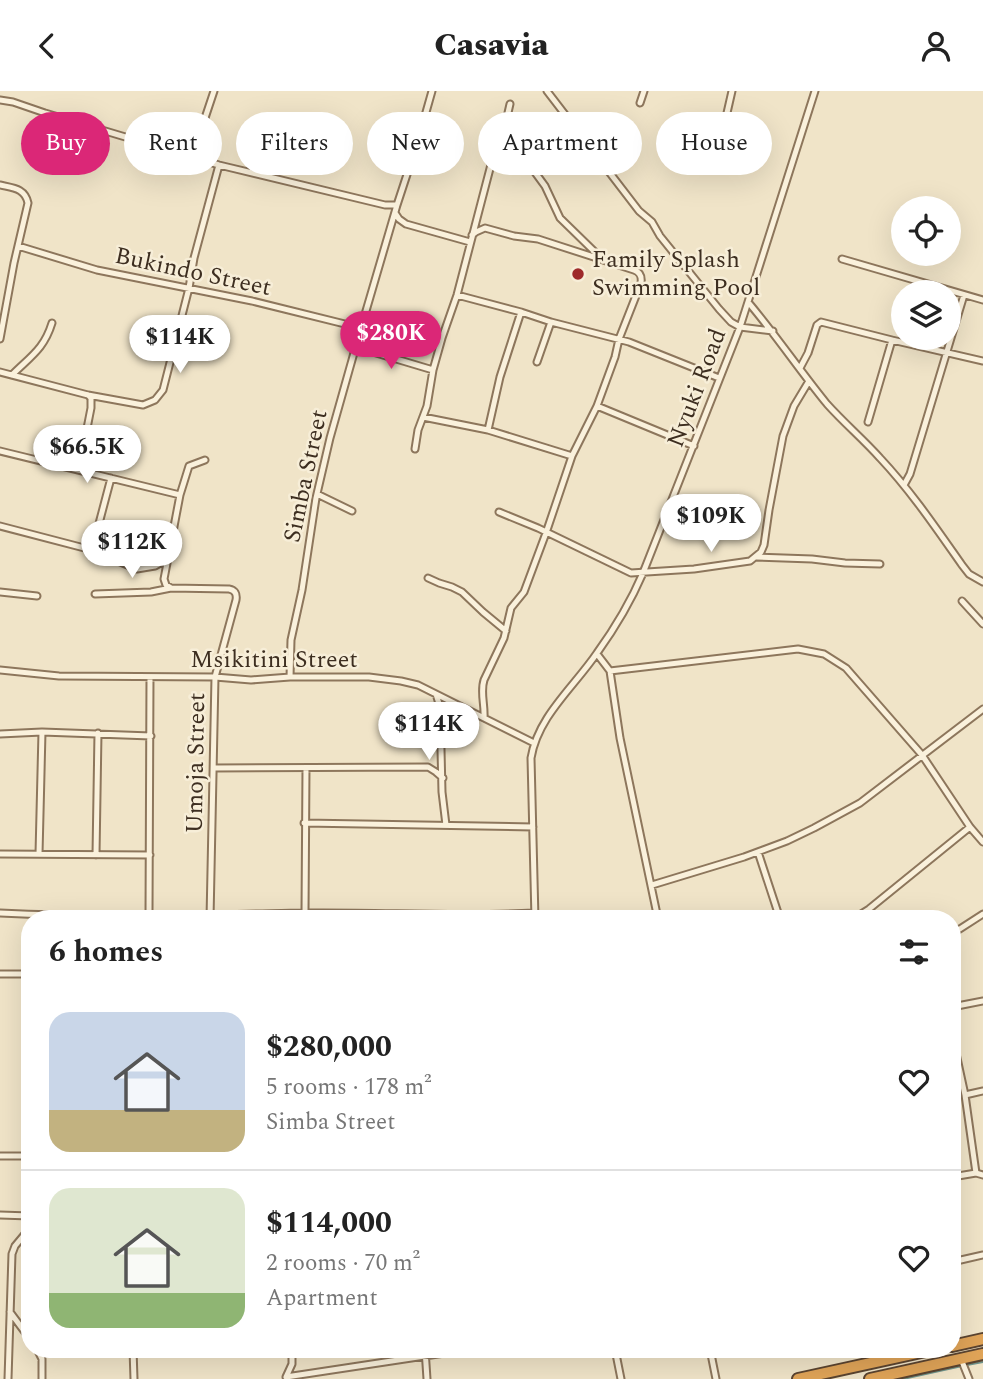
<!DOCTYPE html>
<html lang="en">
<head>
<meta charset="utf-8">
<style>
	:root { --surface:#fff; --page:#f2f2f2; --text:#222; --muted:#767676; --line:#e0e0e0; --accent:#db2777 }
	body { margin:0; font-family:Spectral,serif; background:var(--page); color:var(--text); height:100vh; display:flex; flex-direction:column; font-size:26px; white-space:nowrap }
	* { box-sizing:border-box; margin:0 }
	p { font-size:23px; color:var(--muted) }
	.icon { flex:none; width:38px; height:38px; fill:none; stroke:currentColor; stroke-width:2; stroke-linecap:round; stroke-linejoin:round }
	.map { position:relative; flex:1; overflow:hidden }
	.sheet { position:absolute; left:21px; top:819px; width:940px; height:448px; display:flex; flex-direction:column; background:var(--surface); border-radius:28px; box-shadow:0 7px 28px #0002 }
	.sheet>* { flex:none }
	.banner { position:absolute; left:21px; top:21px; width:942px; height:63px; display:flex; gap:14px }
	.controls { position:absolute; left:891px; top:105px; display:grid; gap:14px }
	.controls a { display:grid; place-items:center; width:70px; height:70px; border-radius:50%; background:var(--surface); box-shadow:0 7px 28px #0002; font-size:35px }
	.price { position:absolute; translate:-50% -60px; padding:0 16px; border-radius:24px; background:#fff; color:#222; font-size:23px; line-height:46px; filter:drop-shadow(0 2px 4px #0008) }
	.price::after { content:''; position:absolute; left:50%; top:42px; width:21px; height:16px; margin-left:-10px; background:inherit; clip-path:polygon(0 0,100% 0,50% 100%) }
	.price.active { background:var(--accent); color:#fff }
	ul { padding:0; list-style:none }
	li { display:flex; align-items:center; gap:21px; height:175px; padding:0 28px }
	li+li { border-top:2px solid var(--line) }
	li span { display:grid; place-items:center; flex:none; width:196px; height:140px; border-radius:21px; color:#555 }
	li>.icon { margin-inline-start:auto }
	span .icon { width:84px; height:84px; fill:#fffc; stroke-width:1 }
	li b { font-size:30px }
	h2 { display:flex; justify-content:space-between; align-items:center; height:84px; padding:0 28px; font-size:30px }
	.tag { padding:0 24px; border-radius:32px; background:var(--surface); box-shadow:0 7px 28px #0002; font-size:24px; line-height:63px }
	.tag.active { background:var(--accent); color:#fff }
	header { display:flex; justify-content:space-between; align-items:center; height:91px; padding:0 28px; background:var(--surface); font-size:32px; font-weight:800 }
	.map>svg:first-child { display:block }
	.lines { fill:none; stroke-linecap:round; stroke-linejoin:round }
	.stream { stroke:#6f938a; stroke-width:2 }
	.street-casing { stroke:#8d765c; stroke-width:9 }
	.highway-casing { stroke:#5b4430; stroke-width:14 }
	.street { stroke:#faf1dc; stroke-width:5 }
	.highway { stroke:#e0a458; stroke-width:10 }
	.poi-dot { fill:#9e2a2b; stroke:#f7eed8; stroke-width:2.5 }
	.labels { text-anchor:middle; dominant-baseline:central; stroke-width:5; stroke-linejoin:round; paint-order:stroke }
	.poi-label { font-size:24px; fill:#3d2e20; stroke:#f7eed8; text-anchor:start }
	.street-label { font-size:24px; fill:#3d2e20; stroke:#f7eed8 }
</style>
</head>
<body>
<header><svg class="icon" aria-label="back" viewBox="0 0 24 24"><path d="M15 5l-7 7 7 7"/></svg>Casavia<svg class="icon" aria-label="person" viewBox="0 0 24 24"><circle cx="12" cy="8" r="4"/><path d="M4 21q1-7 8-7t8 7"/></svg></header>
<div class="map">
<svg width="983" height="1288" viewBox="0 0 983 1288">
	<rect width="100%" height="100%" fill="#f0e4c8"/>
	<g class="lines">
		<path class="stream" d="M 967,1274 L 983,1271
			M 903,1288 L 962,1275"/>
		<defs>
			<path id="street" d="M 547,0 L 639,120 L 652,131 L 660,145 L 719,218 L 731,231 L 740,236 L 773,240
				M 0,9 L 13,11 L 45,22 L 219,74 L 385,114 L 397,114
				M 640,12 L 644,0
				M 504,39 L 545,95 L 560,127 L 601,167
				M 192,66 L 214,0
				M 716,70 L 732,0
				M 0,94 C 13,97 25,97 28,112 L 14,172 L 0,248
				M 395,122 L 399,128 L 406,133 L 470,151
				M 472,144 L 476,141 L 485,137 L 514,145 L 538,148 L 634,179 C 640,181 642,185 641,192 L 619,248 L 615,266 L 597,315 L 572,365 L 546,442 L 524,501 L 511,517 L 504,547 L 484,589 C 480,601 485,614 484,627
				M 18,155 L 97,179 L 252,210 L 361,237
				M 842,168 L 983,209
				M 457,204 L 521,221 L 551,231 L 629,251 L 719,287
				M 748,211 C 776,244 800,280 827,313 C 844,332 863,348 880,367 C 911,400 936,437 962,474 L 969,483 L 983,491
				M 356,256 L 433,279
				M 537,271 L 551,231
				M 800,277 L 808,262 L 817,234 L 821,231 L 892,249 L 983,270
				M 0,281 L 88,304 L 143,314 L 155,309 L 163,299 L 189,197 L 194,167 L 219,74
				M 12,284 C 31,265 44,258 52,232
				M 597,315 L 694,355
				M 423,326 L 488,339 L 572,365
				M 868,331 L 892,249
				M 488,339 L 500,286 L 521,221
				M 415,358 L 418,339 L 427,315 L 433,279 L 442,247 L 457,204 L 493,66 L 504,39 L 510,13
				M 0,360 L 180,404
				M 79,378 L 91,317 L 91,307 L 88,304
				M 904,394 L 910,383 L 964,204
				M 317,403 L 352,420
				M 499,421 L 538,437 L 631,482 L 694,478 L 750,470 L 761,461 L 764,454 L 769,419 L 783,345 L 794,315 L 809,290
				M 0,435 L 92,459 L 137,478 L 155,475 L 169,467
				M 92,459 L 111,387
				M 756,466 L 812,468 L 845,472 L 880,473
				M 428,487 L 439,492 L 452,496 L 462,501 L 483,521 L 506,540
				M 171,497 L 166,494 L 164,488 L 180,404 L 189,375 L 205,369
				M 0,501 L 37,505
				M 95,503 L 151,501 L 171,497 L 229,498 C 235,499 237,503 236,509 L 215,586 L 210,828
				M 962,510 L 983,533
				M 597,563 L 610,580 L 620,647 L 658,828
				M 0,579 L 59,585 L 215,586 L 251,589 L 290,586 L 369,586 L 401,590 L 418,594 L 534,652
				M 610,580 L 798,558 L 824,563 L 846,577 L 922,664 L 970,736 L 983,751
				M 290,586 L 291,549 L 302,499 L 316,407 L 330,347 L 361,237 L 397,114 L 417,53 L 432,0
				M 436,603 L 440,616 L 442,701 L 446,734
				M 414,625 L 429,621 L 440,622
				M 0,643 L 42,641 L 151,645
				M 214,677 L 428,676 L 436,681 L 443,687
				M 304,732 L 533,736
				M 758,761 L 780,828
				M 0,763 L 150,764
				M 39,763 L 42,641
				M 96,764 L 98,642
				M 652,794 L 744,766 L 787,750 L 814,737 L 860,712 L 983,618
				M 0,822 C 101,827 203,824 304,822 C 381,821 458,826 534,822
				M 305,822 L 306,677
				M 149,824 L 150,586
				M 535,828 L 531,667 C 538,625 574,596 597,562 C 615,537 631,510 643,482 L 740,236 L 815,0
				M 853,828 L 869,818 L 970,736
				M 952,843 L 983,823
				M 0,883 L 30,883
				M 952,916 L 983,910
				M 952,944 L 965,1004 L 976,1082 L 983,1084
				M 965,1004 L 983,1000
				M 0,1065 L 30,1065
				M 952,1086 L 976,1082
				M 0,1124 L 30,1125
				M 952,1171 L 983,1164
				M 10,1221 L 30,1248
				M 37,1258 L 42,1268 L 42,1288
				M 133,1258 L 134,1288
				M 425,1258 L 427,1288
				M 615,1258 L 621,1288
				M 710,1258 L 716,1288
				M 961,1268 L 969,1288
				M 286,1286 L 471,1258
				M 286,1286 L 292,1273 L 292,1258
				M 8,1288 L 12,1163 L 15,1155 L 30,1137"/>
			<path id="highway" d="M 952,1255 L 983,1248
				M 798,1288 L 935,1258
				M 870,1288 L 983,1263"/>
		</defs>
		<use href="#street" class="street-casing"/>
		<use href="#highway" class="highway-casing"/>
		<use href="#street" class="street"/>
		<use href="#highway" class="highway"/>
	</g>
	<circle class="poi-dot" cx="578" cy="183" r="7"/>
	<g class="labels">
		<g class="poi-label">
			<text x="592" y="169">Family Splash<tspan x="592" dy="28">Swimming Pool</tspan></text>
		</g>
		<g class="street-label">
			<text transform="translate(193 181) rotate(12)">Bukindo Street</text>
			<text transform="translate(697 297) rotate(-69)">Nyuki Road</text>
			<text transform="translate(306 385) rotate(-78)">Simba Street</text>
			<text x="274" y="569">Msikitini Street</text>
			<text transform="translate(196 672) rotate(-89)">Umoja Street</text>
		</g>
	</g>
</svg>
<div class="controls">
<a><svg class="icon" aria-label="locate" viewBox="0 0 24 24"><circle cx="12" cy="12" r="6"/><path d="M12 2v4M12 18v4M2 12h4M18 12h4"/></svg></a>
<a><svg class="icon" aria-label="layers" viewBox="0 0 24 24"><path d="M12 4l9 5-9 5-9-5zM3 14l9 5 9-5"/></svg></a>
</div>
<b class="price active" style="left:391px;top:280px">$280K</b>
<b class="price" style="left:180px;top:284px">$114K</b>
<b class="price" style="left:87px;top:394px">$66.5K</b>
<b class="price" style="left:711px;top:463px">$109K</b>
<b class="price" style="left:132px;top:489px">$112K</b>
<b class="price" style="left:429px;top:671px">$114K</b>
<div class="banner">
<a class="tag active">Buy</a>
<a class="tag">Rent</a>
<a class="tag">Filters</a>
<a class="tag">New</a>
<a class="tag">Apartment</a>
<a class="tag">House</a>
</div>
<section class="sheet">
<h2>6 homes<svg class="icon" aria-label="filters" viewBox="0 0 24 24"><path d="M4 7h16M4 17h16"/><circle cx="9" cy="7" r="2"/><circle cx="15" cy="17" r="2"/></svg></h2>
<ul>
<li><span style="background:linear-gradient(#c9d6e8 70%,#c2b280 0)"><svg class="icon" aria-label="home" viewBox="0 0 24 24"><path d="M3 11l9-7 9 7M6 9v11h12V9"/></svg></span><div><b>$280,000</b><p>5 rooms · 178 m²</p><p>Simba Street</p></div><svg class="icon" aria-label="heart" viewBox="0 0 24 24"><path d="M12 20l-8-8c-3-5 5-10 8-4 3-6 11-1 8 4z"/></svg></li>
<li><span style="background:linear-gradient(#dfe7d0 75%,#8fb573 0)"><svg class="icon" aria-label="home" viewBox="0 0 24 24"><path d="M3 11l9-7 9 7M6 9v11h12V9"/></svg></span><div><b>$114,000</b><p>2 rooms · 70 m²</p><p>Apartment</p></div><svg class="icon" aria-label="heart" viewBox="0 0 24 24"><path d="M12 20l-8-8c-3-5 5-10 8-4 3-6 11-1 8 4z"/></svg></li>
</ul>
</section>
</div>
</body>
</html>
